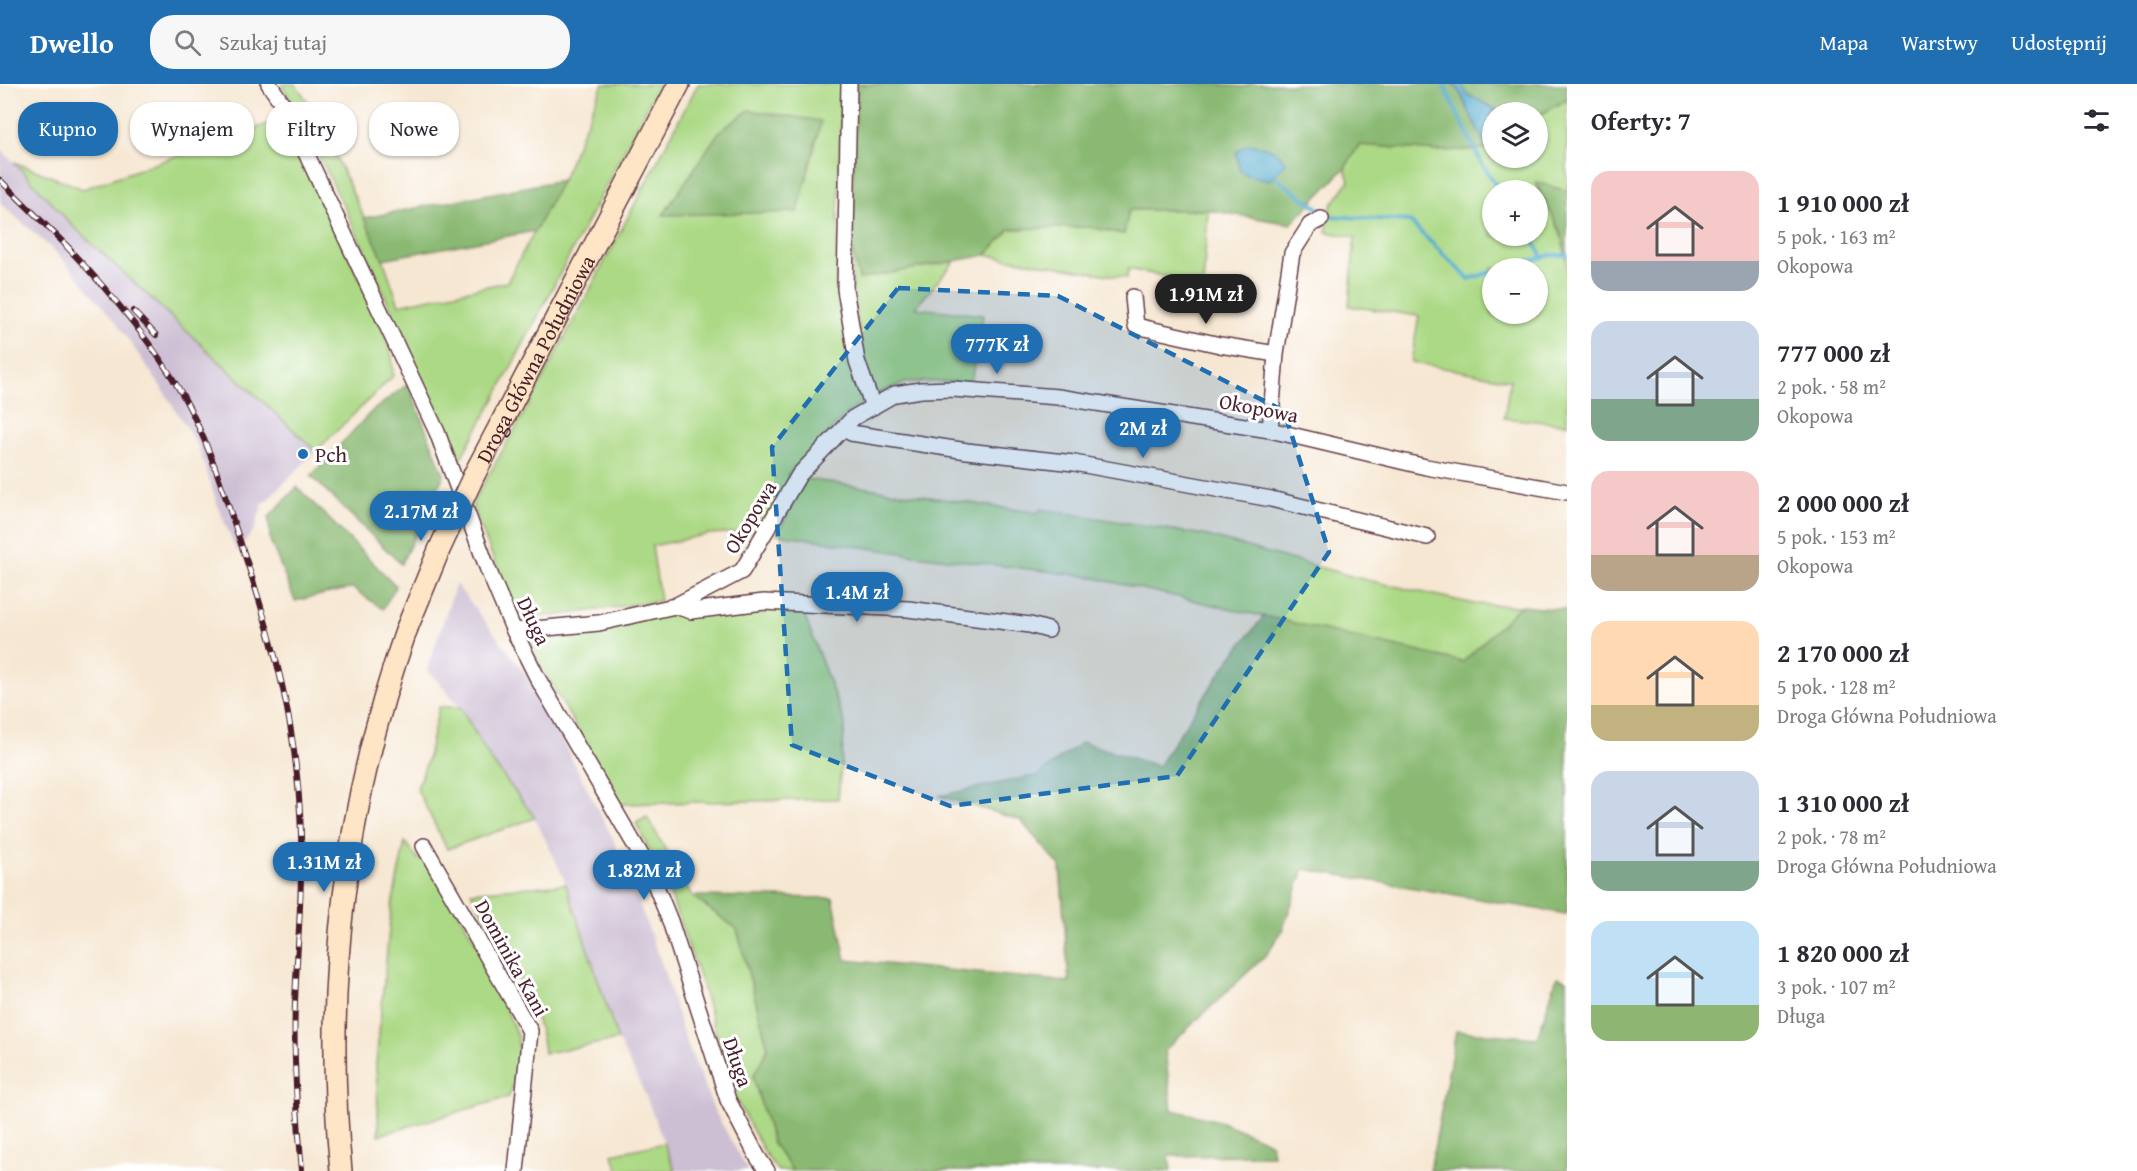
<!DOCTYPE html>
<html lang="pl">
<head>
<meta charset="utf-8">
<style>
	:root { --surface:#fff; --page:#f7f7f7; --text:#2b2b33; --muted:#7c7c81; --accent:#1f6fb2 }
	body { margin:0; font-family:"Gentium Book Plus",serif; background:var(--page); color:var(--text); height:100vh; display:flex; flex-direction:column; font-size:22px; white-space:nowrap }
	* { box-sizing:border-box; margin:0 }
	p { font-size:20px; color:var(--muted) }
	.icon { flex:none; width:33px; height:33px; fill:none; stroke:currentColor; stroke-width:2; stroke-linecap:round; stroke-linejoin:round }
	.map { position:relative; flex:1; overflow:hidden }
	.details { display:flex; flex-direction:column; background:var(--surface); width:570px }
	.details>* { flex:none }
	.hud { position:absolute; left:18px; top:18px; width:570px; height:54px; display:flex; gap:12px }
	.buttons { position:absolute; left:1482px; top:18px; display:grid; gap:12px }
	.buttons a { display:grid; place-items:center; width:66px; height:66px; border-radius:50%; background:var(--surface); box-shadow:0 2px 4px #0004; font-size:30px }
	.price { position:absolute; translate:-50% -51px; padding:0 14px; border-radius:21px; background:var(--accent); color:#fff; font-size:20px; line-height:39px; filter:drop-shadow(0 2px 3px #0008) }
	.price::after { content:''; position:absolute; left:50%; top:36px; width:18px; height:14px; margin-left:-9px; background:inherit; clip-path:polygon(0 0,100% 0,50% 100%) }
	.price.on { background:#222; color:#fff }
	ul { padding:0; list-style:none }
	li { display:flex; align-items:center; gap:18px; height:150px; padding:0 24px }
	li span { display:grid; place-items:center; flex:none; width:168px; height:120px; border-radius:18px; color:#555 }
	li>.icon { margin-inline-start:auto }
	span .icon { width:72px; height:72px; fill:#fffc; stroke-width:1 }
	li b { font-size:26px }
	h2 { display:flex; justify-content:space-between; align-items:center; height:72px; padding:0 24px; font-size:26px }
	.pill { padding:0 21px; border-radius:24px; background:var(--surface); box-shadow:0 2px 4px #0004; font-size:21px; line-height:54px }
	.pill.on { background:var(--accent); color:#fff }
	header { display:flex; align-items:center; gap:36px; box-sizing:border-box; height:84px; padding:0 30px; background:var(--accent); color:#fff }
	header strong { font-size:28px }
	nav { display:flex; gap:33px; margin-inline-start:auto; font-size:21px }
	.search { width:420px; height:54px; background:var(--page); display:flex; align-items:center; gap:15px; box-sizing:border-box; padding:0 21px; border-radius:24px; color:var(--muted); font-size:22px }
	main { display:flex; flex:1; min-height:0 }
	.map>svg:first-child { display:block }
	.industrial { fill:#ccbed3 }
	.green { fill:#acd985; stroke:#7b7c58; stroke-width:1.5; fill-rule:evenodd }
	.forest { fill:#89b972; stroke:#6a6c4e; stroke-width:1.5 }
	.water { fill:#4fa9cc; stroke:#4c647c; stroke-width:1.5 }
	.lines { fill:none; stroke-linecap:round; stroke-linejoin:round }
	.stream { stroke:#4fa9cc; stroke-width:4 }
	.minor-casing { stroke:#643d44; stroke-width:18 }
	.secondary-casing { stroke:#643d44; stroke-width:24 }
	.minor { stroke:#fff; stroke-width:15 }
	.secondary { stroke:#fde5c5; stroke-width:21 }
	.rail-casing { stroke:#4a1f2b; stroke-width:6 }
	.rail { stroke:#fff; stroke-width:4; stroke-dasharray:11; stroke-linecap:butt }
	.secondary-bridge-casing { stroke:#643d44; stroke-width:24; stroke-linecap:butt }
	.secondary-bridge { stroke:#fde5c5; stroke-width:21 }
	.marked { fill:#1f6fb2; fill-opacity:0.2; stroke:#1f6fb2; stroke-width:4.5; stroke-dasharray:12 8; stroke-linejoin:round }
	.poi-dot { fill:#1f6fb2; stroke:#fff; stroke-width:2 }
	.labels { text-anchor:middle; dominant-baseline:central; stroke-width:6; stroke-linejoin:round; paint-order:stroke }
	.street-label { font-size:21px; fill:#4a1f2b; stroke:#fff }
	.poi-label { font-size:21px; fill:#4a1f2b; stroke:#fff; text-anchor:start }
</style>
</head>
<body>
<header>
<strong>Dwello</strong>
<div class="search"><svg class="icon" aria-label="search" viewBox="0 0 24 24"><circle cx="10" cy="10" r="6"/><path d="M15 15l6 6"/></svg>Szukaj tutaj</div>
<nav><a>Mapa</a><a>Warstwy</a><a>Udostępnij</a></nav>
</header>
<main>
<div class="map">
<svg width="1567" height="1087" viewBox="0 0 1567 1087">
	<rect width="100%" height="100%" fill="#fff"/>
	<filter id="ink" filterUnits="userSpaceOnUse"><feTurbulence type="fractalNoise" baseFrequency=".0167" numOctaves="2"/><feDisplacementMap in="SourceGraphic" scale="12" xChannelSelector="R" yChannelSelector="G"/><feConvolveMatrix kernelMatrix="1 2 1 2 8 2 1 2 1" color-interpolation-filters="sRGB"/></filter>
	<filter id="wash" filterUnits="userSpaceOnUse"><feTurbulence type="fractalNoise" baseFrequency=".008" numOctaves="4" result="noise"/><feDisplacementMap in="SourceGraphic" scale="24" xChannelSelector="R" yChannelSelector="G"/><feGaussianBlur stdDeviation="1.35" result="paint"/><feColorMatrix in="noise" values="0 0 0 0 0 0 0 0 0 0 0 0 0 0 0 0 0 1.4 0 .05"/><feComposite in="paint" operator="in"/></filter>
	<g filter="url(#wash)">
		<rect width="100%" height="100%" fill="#f6e7d2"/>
		<path class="industrial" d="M 0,65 L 14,78 L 74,143 L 306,355 L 316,367 L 263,420 L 255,444 L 237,468 L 219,425 L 198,362 L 163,306 L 116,238 L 60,172 L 0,119 Z
			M 456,500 L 532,598 L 612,753 L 642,827 L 663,884 L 684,952 L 714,1026 L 748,1087 L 675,1087 L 645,1010 L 618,956 L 568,803 L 535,734 L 491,676 L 460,623 L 427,585 Z"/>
		<path class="green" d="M 282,0 L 295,0 L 316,29 L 383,175 L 399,221 L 507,198 L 562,96 L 603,0 L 659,0 L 494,316 L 456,382 C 405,252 348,123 282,0 Z
			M 698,0 L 842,0 L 836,203 L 848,272 L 863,318 L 848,329 L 787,391 L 791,393 L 762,447 L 709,450 L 652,462 L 660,517 L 553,532 L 516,533 L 472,420 L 535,310 Z
			M 1567,15 L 1567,107 L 1536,99 L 1560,147 L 1567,176 L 1567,340 L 1504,334 L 1510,296 L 1411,278 L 1419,232 L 1349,222 L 1355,153 L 1326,148 L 1331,122 L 1349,97 L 1345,84 L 1359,61 L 1438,67 L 1487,65 L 1492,67 L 1492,74 L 1513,75 L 1538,74 L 1538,32 ZM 1492,106 L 1538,106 L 1538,152 L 1492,152 ZM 1492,184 L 1538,184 L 1538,230 L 1492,230 Z
			M 276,37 L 287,45 L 377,230 L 392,272 L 393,292 L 316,367 L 74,143 L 14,78 L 83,105 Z
			M 1129,126 L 1208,126 L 1203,200 L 1128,185 L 1127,194 L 986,171 L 1010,145 L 1089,143 L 1124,150 Z
			M 851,159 L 859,195 L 955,177 L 915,224 L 983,231 L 971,298 L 908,298 L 876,310 L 864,278 L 853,207 Z
			M 806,395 L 1039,429 L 1040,425 L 1204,451 L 1354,493 L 1474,520 L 1520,522 L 1463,578 L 1086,492 L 915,471 L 777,450 Z
			M 761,523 L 802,525 L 845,640 L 838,715 L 620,720 L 527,557 L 534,551 L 674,526 Z
			M 439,623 L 460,623 L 491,676 L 535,734 L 447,765 L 417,705 L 427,677 Z
			M 647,733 L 692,812 L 737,845 L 768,964 L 753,993 L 773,1060 L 793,1087 L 778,1087 L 766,1071 L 734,1012 L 702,901 L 668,804 L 636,739 Z
			M 405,758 L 418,775 L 429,776 L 488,880 L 518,954 L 519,983 L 509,1013 L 379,1051 L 376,980 L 391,826 Z
			M 566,800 L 618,956 L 544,969 C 541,921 494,852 471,808 Z
			M 664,1059 L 675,1087 L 619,1087 L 612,1070 Z"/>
		<path class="forest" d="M 856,0 L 1211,0 L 1244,3 L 1250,0 L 1453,0 L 1458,5 L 1487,65 L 1438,67 L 1359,61 L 1345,84 L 1291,140 L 1208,126 L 1129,126 L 1124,150 L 1089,143 L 1010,145 L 986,171 L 859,195 L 851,159 Z
			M 1462,0 L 1567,0 L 1567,15 L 1538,32 L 1538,28 L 1500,28 L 1467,10 Z
			M 749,26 L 821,37 L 798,128 L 663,131 L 719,48 Z
			M 562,96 L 535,147 L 383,175 L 364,134 Z
			M 1536,98 L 1567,107 L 1567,176 L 1560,147 Z
			M 408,300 L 444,391 L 401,480 L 311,392 L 371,328 Z
			M 297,403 L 396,502 L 383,525 L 352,504 L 295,517 L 270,456 L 269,433 Z
			M 1520,522 L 1567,526 L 1567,830 L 1304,785 L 1282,847 L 1266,871 L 1165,966 L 1172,1026 L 1219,1037 L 1271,1059 L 1273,1071 L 1169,1072 L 1171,1087 L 793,1087 L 773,1060 L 753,993 L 768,964 L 737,845 L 692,812 L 833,814 L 846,876 L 1069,898 L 1060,782 L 1020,736 L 939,712 L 1038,691 L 1082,658 L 1158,682 L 1229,576 L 1264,532 L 1463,578 Z
			M 1557,893 L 1567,896 L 1567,1087 L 1430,1087 L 1456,947 L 1537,954 Z"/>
		<path class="water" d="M 1453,0 L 1462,0 L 1467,10 L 1501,28 L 1492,28 L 1492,67 L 1487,65 L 1458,5 Z
			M 1248,60 C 1267,63 1274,62 1286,79 L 1270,96 L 1250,92 L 1240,87 L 1236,68 Z"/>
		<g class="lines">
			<path class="stream" d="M 1443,0 L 1482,80 L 1499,106
				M 1276,94 L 1329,132 L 1409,137 L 1469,195 L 1492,188
				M 1531,152 L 1541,171 L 1544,173 L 1551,171 L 1567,171
				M 1504,184 L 1544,173"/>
		</g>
	</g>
	<g filter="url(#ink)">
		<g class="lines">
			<defs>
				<path id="minor" d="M 269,0 L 284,22 L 437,348 L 487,483 L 514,547 L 538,595 L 649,785 L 670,837 L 728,1016 L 757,1072 L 767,1087
					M 849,0 L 845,205 L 857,277 L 873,323
					M 1133,213 L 1136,242 L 1220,261 L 1276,270
					M 844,344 L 851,349 L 967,367 L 1074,379 L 1271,415 L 1427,453
					M 1270,346 L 1276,270 L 1292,169 L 1310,141 L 1321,135
					M 675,522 L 691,527 L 764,518 L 908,525 L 1030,541 L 1048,546
					M 514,547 L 599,539 L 675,522 L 742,487 L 799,391 L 853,334 L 895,310 L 921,306 L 953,305 L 1058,313 L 1270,346 L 1426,383 L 1567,408
					M 424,762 L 530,947 L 516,1087"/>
				<g id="secondary">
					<path id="s1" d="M 475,389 L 679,0"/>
					<path d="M 341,1087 C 323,903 345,718 407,544"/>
				</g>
			</defs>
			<use href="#minor" class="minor-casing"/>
			<use href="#secondary" class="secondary-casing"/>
			<use href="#minor" class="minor"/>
			<use href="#secondary" class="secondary"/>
			<defs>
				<path id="rail" d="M 0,96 L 71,166
					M 66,162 C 109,207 151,256 182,310 C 208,356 223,406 240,457 C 274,558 298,643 301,751 C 303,807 297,863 295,919 C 293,975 297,1031 302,1087
					M 133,227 L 156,251"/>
			</defs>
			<use href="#rail" class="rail-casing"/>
			<use href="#rail" class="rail"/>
			<defs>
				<path id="secondary-bridge" d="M 407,544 L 439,466 L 475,389"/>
			</defs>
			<use href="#secondary-bridge" class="secondary-bridge-casing"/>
			<use href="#secondary-bridge" class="secondary-bridge"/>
		</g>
	</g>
	<path class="marked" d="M 898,204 L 1058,212 L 1284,327 L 1329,468 L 1177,692 L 950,722 L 792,661 L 772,363 Z"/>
	<circle class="poi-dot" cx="303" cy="370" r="6"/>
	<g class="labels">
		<g class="street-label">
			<text stroke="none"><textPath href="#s1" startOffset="129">Droga Główna Południowa</textPath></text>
			<text transform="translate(1259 324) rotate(11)">Okopowa</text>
			<text transform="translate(750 433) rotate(-59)">Okopowa</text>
			<text transform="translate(534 537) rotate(65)">Długa</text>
			<text transform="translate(512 874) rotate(61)">Dominika Kani</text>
			<text transform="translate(738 978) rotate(71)">Długa</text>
		</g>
		<g class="poi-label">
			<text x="315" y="370">Pch</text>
		</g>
	</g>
</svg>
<div class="buttons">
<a><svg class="icon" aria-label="layers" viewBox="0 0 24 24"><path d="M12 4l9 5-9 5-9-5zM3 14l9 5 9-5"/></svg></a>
<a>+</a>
<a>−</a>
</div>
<b class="price on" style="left:1206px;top:241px">1.91M zł</b>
<b class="price" style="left:997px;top:291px">777K zł</b>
<b class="price" style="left:1143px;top:375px">2M zł</b>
<b class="price" style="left:421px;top:458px">2.17M zł</b>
<b class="price" style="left:857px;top:539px">1.4M zł</b>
<b class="price" style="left:324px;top:809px">1.31M zł</b>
<b class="price" style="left:644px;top:817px">1.82M zł</b>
<div class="hud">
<a class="pill on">Kupno</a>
<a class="pill">Wynajem</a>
<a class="pill">Filtry</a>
<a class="pill">Nowe</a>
</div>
</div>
<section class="details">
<h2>Oferty: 7<svg class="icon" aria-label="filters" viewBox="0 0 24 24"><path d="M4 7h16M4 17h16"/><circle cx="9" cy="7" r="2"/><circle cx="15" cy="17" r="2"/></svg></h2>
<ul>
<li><span style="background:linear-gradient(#f6c9c9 75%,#9aa5b1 0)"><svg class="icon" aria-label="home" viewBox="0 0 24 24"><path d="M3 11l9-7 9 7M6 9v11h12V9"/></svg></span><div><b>1 910 000 zł</b><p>5 pok. · 163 m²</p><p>Okopowa</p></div></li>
<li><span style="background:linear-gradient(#c9d6e8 65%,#7fa58c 0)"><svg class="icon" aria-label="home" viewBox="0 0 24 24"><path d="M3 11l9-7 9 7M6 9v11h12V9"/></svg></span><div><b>777 000 zł</b><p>2 pok. · 58 m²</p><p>Okopowa</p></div></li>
<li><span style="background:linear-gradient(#f6c9c9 70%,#b9a48a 0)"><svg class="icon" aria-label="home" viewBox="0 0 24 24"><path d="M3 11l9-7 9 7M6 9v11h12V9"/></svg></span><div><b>2 000 000 zł</b><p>5 pok. · 153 m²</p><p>Okopowa</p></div></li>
<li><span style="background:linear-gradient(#ffd9b3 70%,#c2b280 0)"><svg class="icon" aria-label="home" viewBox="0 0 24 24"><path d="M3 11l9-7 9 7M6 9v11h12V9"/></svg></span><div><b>2 170 000 zł</b><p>5 pok. · 128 m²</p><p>Droga Główna Południowa</p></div></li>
<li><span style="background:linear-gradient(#c9d6e8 75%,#7fa58c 0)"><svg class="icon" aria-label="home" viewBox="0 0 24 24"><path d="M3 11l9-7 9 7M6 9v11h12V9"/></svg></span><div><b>1 310 000 zł</b><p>2 pok. · 78 m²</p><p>Droga Główna Południowa</p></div></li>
<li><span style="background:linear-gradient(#bfe0f5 70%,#8fb573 0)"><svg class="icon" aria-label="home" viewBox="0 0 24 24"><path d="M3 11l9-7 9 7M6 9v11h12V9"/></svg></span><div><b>1 820 000 zł</b><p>3 pok. · 107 m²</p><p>Długa</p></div></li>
</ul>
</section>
</main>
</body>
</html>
